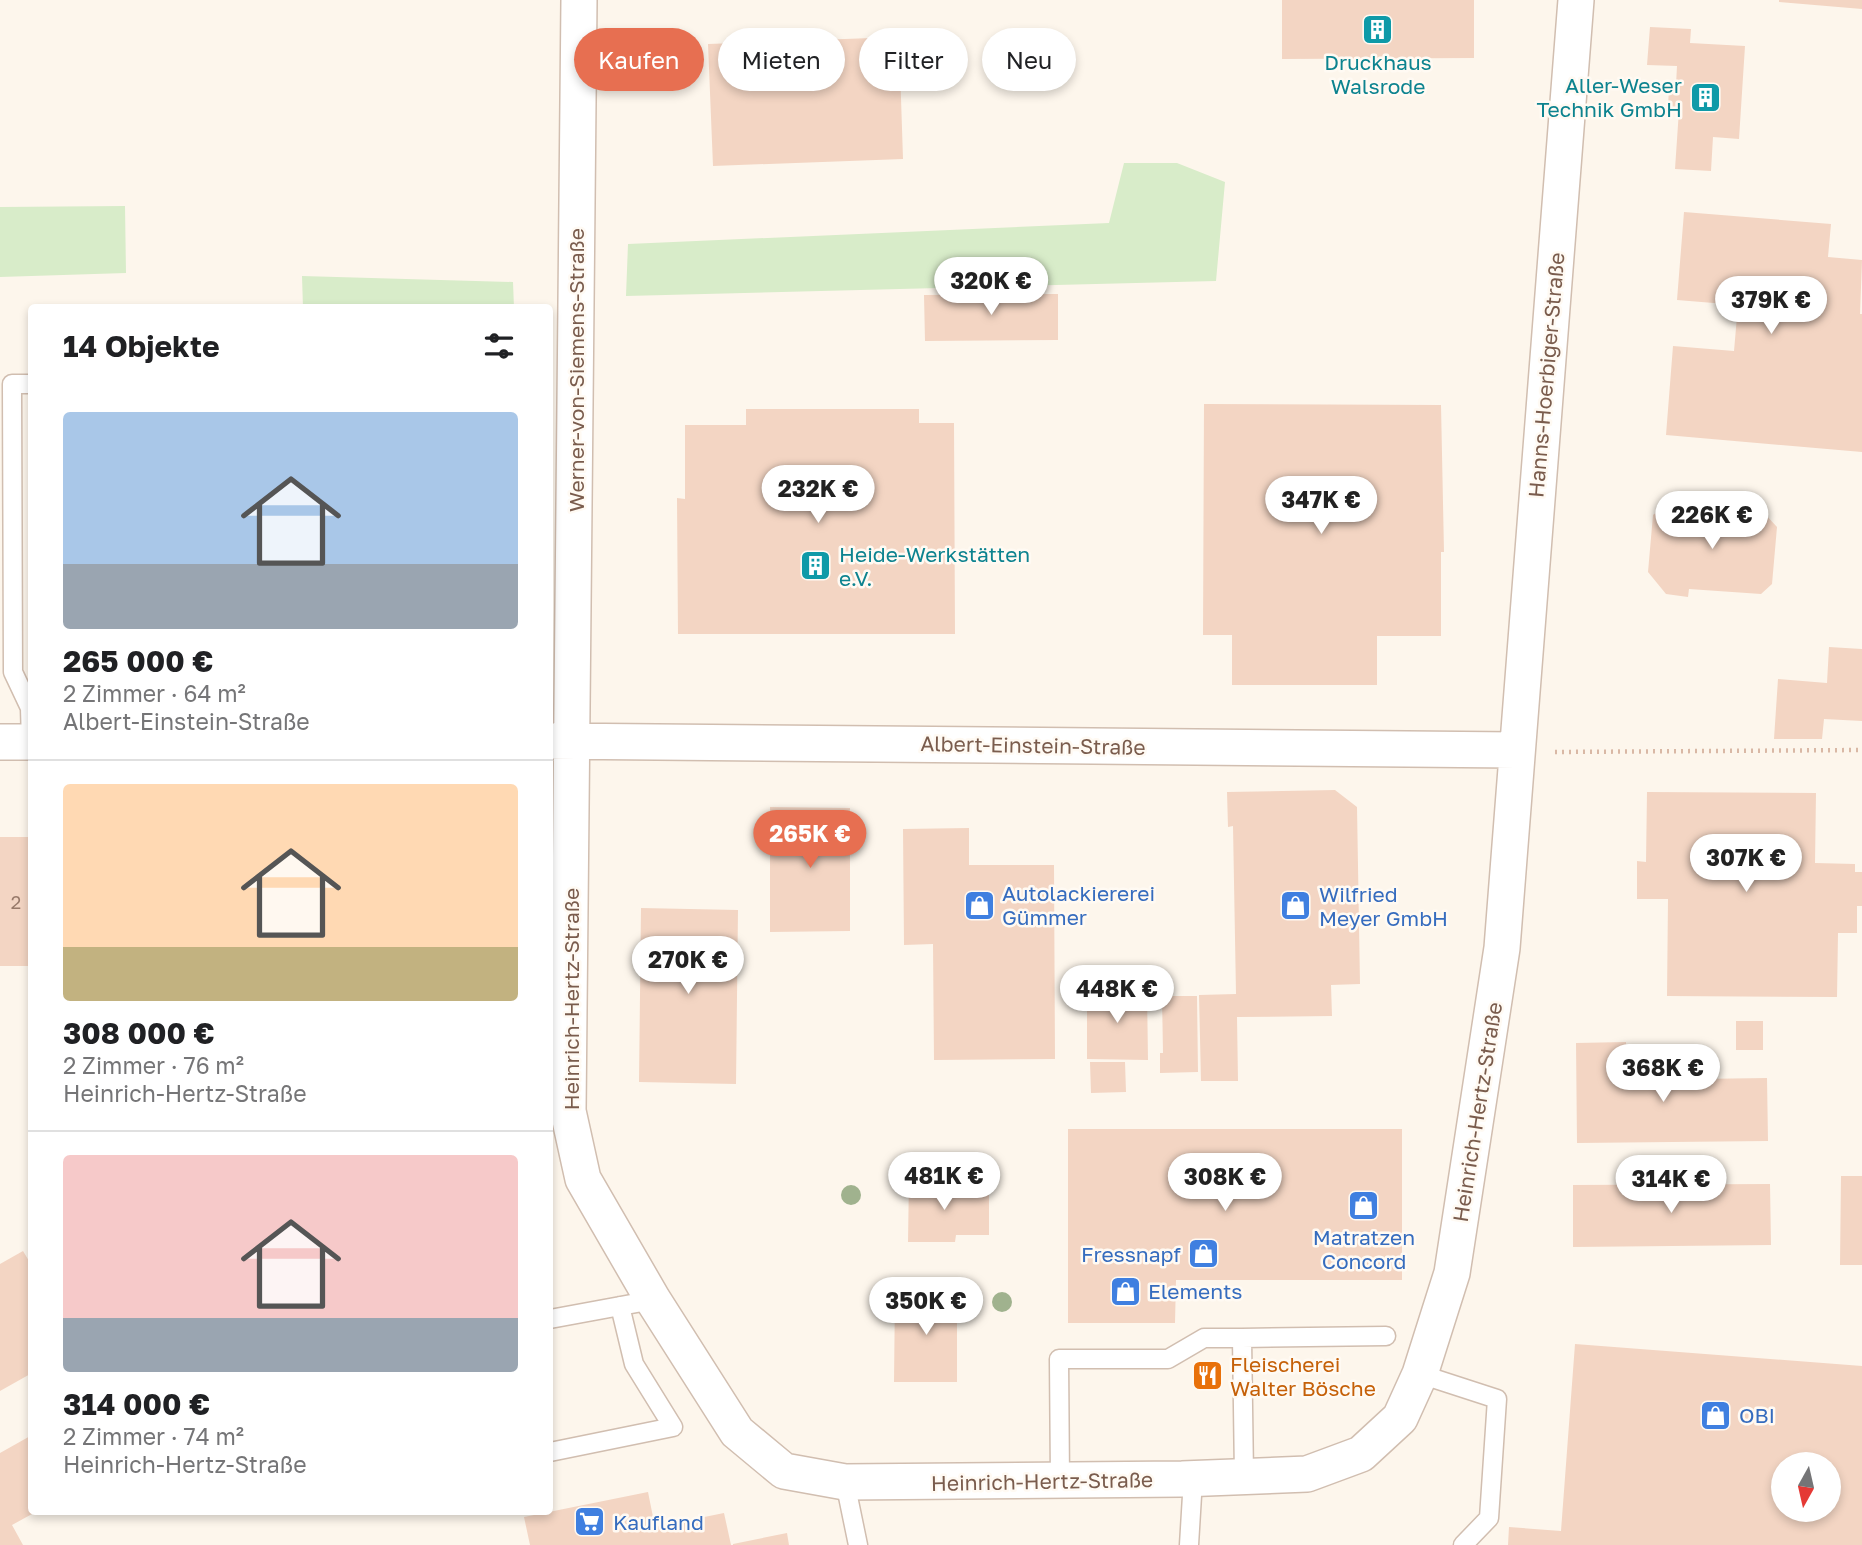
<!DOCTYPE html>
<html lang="de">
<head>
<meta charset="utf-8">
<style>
	:root { --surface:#fff; --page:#f6f6f6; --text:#202124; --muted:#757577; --line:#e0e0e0; --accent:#e76f51 }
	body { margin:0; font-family:"Golos Text",sans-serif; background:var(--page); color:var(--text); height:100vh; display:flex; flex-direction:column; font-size:26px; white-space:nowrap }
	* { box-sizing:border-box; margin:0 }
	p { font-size:23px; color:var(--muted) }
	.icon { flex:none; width:38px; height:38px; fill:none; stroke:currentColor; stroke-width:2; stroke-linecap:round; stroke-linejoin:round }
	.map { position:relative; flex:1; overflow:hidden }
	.details { position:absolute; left:28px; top:304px; width:525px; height:1211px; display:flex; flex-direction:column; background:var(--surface); border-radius:7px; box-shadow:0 4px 10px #0003 }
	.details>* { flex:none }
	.banner { position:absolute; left:574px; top:28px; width:665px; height:63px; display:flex; gap:14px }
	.needle { width:46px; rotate:188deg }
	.tools { position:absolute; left:1771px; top:1452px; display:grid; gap:14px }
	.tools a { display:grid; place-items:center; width:70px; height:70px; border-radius:50%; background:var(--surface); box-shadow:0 4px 10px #0003; font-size:35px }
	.price { position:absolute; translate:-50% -60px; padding:0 16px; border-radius:24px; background:#fff; color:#222; font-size:23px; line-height:46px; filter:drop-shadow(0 2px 4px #0008) }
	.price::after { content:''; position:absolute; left:50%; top:42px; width:21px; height:16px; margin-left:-10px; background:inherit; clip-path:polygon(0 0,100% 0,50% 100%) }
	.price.active { background:var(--accent); color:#fff }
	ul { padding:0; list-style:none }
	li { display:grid; align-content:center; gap:14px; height:371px; padding:0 35px }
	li+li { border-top:2px solid var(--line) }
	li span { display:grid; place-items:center; height:217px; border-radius:7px; color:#555 }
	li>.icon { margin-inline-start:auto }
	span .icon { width:126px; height:126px; fill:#fffc; stroke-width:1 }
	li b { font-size:30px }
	h2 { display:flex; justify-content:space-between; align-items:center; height:84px; padding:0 35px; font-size:30px }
	.chip { padding:0 24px; border-radius:32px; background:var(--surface); box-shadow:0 4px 10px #0003; font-size:24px; line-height:63px }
	.chip.active { background:var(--accent); color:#fff }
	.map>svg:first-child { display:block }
	.green { fill:#d8ecc9 }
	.building { fill:#f3d5c3; fill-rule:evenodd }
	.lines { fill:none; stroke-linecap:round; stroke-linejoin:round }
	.lane-casing { stroke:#d1beb0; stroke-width:21 }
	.street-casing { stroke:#d1beb0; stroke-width:38 }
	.path { stroke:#d9b8a5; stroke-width:4.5; stroke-dasharray:2 5; stroke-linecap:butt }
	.lane { stroke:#fff; stroke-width:18 }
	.street { stroke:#fff; stroke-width:35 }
	.tree { fill:#a0b28e }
	.labels { text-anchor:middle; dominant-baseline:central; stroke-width:5; stroke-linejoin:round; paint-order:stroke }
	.number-label { font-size:18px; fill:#987a6a }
	.culture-label { font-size:21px; fill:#0d838f; stroke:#fffaf3 }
	.street-label { font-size:21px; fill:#7a5c4d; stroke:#fffaf3 }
	.shop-label { font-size:21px; fill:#366cbe; stroke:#fffaf3; text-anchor:start }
	.food-label { font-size:21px; fill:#c56008; stroke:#fffaf3; text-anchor:start }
</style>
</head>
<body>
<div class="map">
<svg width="1862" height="1545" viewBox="0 0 1862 1545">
	<rect width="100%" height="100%" fill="#fdf6ec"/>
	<path class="green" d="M 1124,163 L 1177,163 L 1225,182 L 1216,281 L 626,296 L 628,244 L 1109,223 Z
		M 125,206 L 126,273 L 0,277 L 0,207 Z
		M 302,276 L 513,282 L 514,308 L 303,308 Z"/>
	<path class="building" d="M 1282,0 L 1474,0 L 1474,58 L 1282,59 Z
		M 1779,0 L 1862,0 L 1862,9 L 1779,2 Z
		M 1650,27 L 1691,29 L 1690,43 L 1745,46 L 1739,139 L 1713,137 L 1711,171 L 1675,169 L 1679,110 L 1668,109 L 1669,85 L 1676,85 L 1677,66 L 1647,65 Z
		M 899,37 L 903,159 L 713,166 L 708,44 Z
		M 1684,212 L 1831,224 L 1828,257 L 1862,260 L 1860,314 L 1862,314 L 1862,452 L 1666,435 L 1673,346 L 1734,351 L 1738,305 L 1677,300 Z
		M 1058,294 L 1058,340 L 925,341 L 924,295 Z
		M 1204,404 L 1441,405 L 1444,552 L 1441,552 L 1441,636 L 1377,636 L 1377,685 L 1232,685 L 1232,635 L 1203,635 Z
		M 746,409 L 919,409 L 919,423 L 954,423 L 955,634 L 678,634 L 677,498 L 685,499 L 685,425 L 746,425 Z
		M 1666,505 L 1765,514 L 1777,527 L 1772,584 L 1761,594 L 1689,589 L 1688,597 L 1666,594 L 1648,572 L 1653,515 Z
		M 1829,647 L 1862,649 L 1862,721 L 1824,719 L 1822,739 L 1774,739 L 1778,679 L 1827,683 Z
		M 1335,790 L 1357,807 L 1360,984 L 1331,985 L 1332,1016 L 1237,1017 L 1238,1081 L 1201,1081 L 1199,995 L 1236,994 L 1233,826 L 1228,827 L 1227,792 Z
		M 1647,792 L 1816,793 L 1815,863 L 1855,864 L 1855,872 L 1862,872 L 1862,906 L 1857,906 L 1857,933 L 1838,933 L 1837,997 L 1667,996 L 1668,899 L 1637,899 L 1637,861 L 1646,862 Z
		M 770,807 L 850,808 L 850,931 L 770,932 Z
		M 969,828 L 969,865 L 1054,865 L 1055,1059 L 934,1060 L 933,944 L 904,945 L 903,829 Z
		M 0,837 L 32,837 L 32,966 L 0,966 Z
		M 641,908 L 738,910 L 736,1084 L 639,1082 Z
		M 1147,990 L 1148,1060 L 1087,1059 L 1087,991 Z
		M 1162,996 L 1197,996 L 1198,1072 L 1160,1073 L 1160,1053 L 1163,1053 Z
		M 1736,1021 L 1763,1021 L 1763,1050 L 1736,1050 Z
		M 1626,1042 L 1627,1080 L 1767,1078 L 1768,1141 L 1577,1143 L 1576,1043 Z
		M 1090,1062 L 1125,1062 L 1126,1092 L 1091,1093 Z
		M 1068,1129 L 1402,1129 L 1402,1280 L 1176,1280 L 1175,1323 L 1068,1323 Z
		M 1841,1176 L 1862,1176 L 1862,1265 L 1840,1265 Z
		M 909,1178 L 956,1178 L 956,1195 L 989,1195 L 989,1235 L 956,1235 L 955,1242 L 908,1242 Z
		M 1770,1184 L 1771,1245 L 1573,1247 L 1573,1185 Z
		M 23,1251 L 32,1266 L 32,1373 L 0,1391 L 0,1264 Z
		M 895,1292 L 957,1292 L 957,1382 L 894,1382 Z
		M 1575,1344 L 1862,1366 L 1862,1545 L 1508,1545 L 1509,1527 L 1561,1531 ZM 1783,1465 L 1829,1465 L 1829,1510 L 1783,1510 Z
		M 32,1435 L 32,1514 L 12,1525 L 23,1545 L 0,1545 L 0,1453 Z
		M 648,1492 L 655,1527 L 724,1513 L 731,1545 L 530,1545 L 524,1517 Z
		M 787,1533 L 789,1545 L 733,1545 L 733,1544 Z"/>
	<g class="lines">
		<defs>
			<path id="lane" d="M 31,742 L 30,708 L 13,672 L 12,384 L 32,384
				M 550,1319 L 653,1300
				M 1420,1374 L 1497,1399 L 1489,1518 L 1463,1545
				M 550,1452 L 673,1427 L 634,1364 L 620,1306
				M 1244,1476 L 1242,1338 L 1386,1336
				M 1060,1481 L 1059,1359 L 1168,1359 L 1204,1338 L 1242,1338
				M 845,1482 L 858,1545
				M 1189,1545 L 1193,1479"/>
			<path id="street" d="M 579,0 L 568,1111 L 583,1179 L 653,1300 L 737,1432 L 784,1471 L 845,1482 L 1182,1479 L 1307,1474 L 1361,1454 L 1400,1418 L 1420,1374 L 1452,1273 L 1502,948 L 1576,0
				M 550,741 L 1516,750
				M 0,742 L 32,742"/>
		</defs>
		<use href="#lane" class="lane-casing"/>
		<use href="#street" class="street-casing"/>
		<path class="path" d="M 1555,752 L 1862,750"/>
		<use href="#lane" class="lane"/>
		<use href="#street" class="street"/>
	</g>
	<g class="tree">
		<circle cx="851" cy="1195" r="10"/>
		<circle cx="1002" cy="1302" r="10"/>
	</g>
	<defs>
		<symbol id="building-square" viewBox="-11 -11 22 22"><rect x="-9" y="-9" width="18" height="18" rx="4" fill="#0f9aa8" stroke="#fffaf3"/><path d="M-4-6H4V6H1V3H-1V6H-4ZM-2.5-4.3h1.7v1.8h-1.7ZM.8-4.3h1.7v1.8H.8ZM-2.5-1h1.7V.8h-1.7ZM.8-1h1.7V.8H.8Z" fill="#fff"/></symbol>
		<symbol id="shop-square" viewBox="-11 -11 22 22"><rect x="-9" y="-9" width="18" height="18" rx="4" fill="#3f7fe0" stroke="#fffaf3"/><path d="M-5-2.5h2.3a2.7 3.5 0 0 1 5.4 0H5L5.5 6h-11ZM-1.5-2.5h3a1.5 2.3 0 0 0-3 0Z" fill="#fff"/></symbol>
		<symbol id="restaurant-square" viewBox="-11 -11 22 22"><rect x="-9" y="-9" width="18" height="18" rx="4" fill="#e8710a" stroke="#fffaf3"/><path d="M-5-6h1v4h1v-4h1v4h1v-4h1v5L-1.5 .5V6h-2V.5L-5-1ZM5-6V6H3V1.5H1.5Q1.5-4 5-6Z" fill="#fff"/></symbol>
		<symbol id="supermarket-square" viewBox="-11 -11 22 22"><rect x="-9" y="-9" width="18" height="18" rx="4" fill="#3f7fe0" stroke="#fffaf3"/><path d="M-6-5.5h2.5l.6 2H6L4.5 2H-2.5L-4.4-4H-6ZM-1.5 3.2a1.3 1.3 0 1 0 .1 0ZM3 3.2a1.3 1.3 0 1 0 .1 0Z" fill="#fff"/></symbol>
	</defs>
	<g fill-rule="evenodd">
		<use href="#building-square" x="1360" y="12" width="35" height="35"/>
		<use href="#building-square" x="1688" y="80" width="35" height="35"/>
		<use href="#building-square" x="798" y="548" width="35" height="35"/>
		<use href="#shop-square" x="962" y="888" width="35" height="35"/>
		<use href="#shop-square" x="1278" y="888" width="35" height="35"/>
		<use href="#shop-square" x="1346" y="1188" width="35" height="35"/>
		<use href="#shop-square" x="1186" y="1236" width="35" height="35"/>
		<use href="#shop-square" x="1108" y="1274" width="35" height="35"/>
		<use href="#restaurant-square" x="1190" y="1358" width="35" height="35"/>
		<use href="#shop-square" x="1698" y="1398" width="35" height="35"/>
		<use href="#supermarket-square" x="572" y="1504" width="35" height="35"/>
	</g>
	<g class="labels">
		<g class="number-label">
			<text x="16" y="902">2</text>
		</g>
		<g class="culture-label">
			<text x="1378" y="62">Druckhaus<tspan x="1378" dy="24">Walsrode</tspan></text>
			<text x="1682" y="85" text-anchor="end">Aller-Weser<tspan x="1682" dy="24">Technik GmbH</tspan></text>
			<text x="839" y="554" text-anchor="start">Heide-Werkstätten<tspan x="839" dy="24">e.V.</tspan></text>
		</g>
		<g class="street-label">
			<text transform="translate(576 370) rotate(-90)">Werner-von-Siemens-Straße</text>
			<text transform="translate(1546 375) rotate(-85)">Hanns-Hoerbiger-Straße</text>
			<text transform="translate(1033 745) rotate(1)">Albert-Einstein-Straße</text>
			<text transform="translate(571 999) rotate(-90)">Heinrich-Hertz-Straße</text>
			<text transform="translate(1477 1112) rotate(-81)">Heinrich-Hertz-Straße</text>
			<text transform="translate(1042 1481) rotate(-1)">Heinrich-Hertz-Straße</text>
		</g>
		<g class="shop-label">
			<text x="1002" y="893">Autolackiererei<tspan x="1002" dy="24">Gümmer</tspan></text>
			<text x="1319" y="894">Wilfried<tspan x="1319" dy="24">Meyer GmbH</tspan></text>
			<text x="1364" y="1237" text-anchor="middle">Matratzen<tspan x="1364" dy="24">Concord</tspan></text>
			<text x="1181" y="1254" text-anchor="end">Fressnapf</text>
			<text x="1148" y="1291">Elements</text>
			<text x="1739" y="1415">OBI</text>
			<text x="613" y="1522">Kaufland</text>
		</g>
		<g class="food-label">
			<text x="1230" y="1364">Fleischerei<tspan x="1230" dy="24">Walter Bösche</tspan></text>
		</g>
	</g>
</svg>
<div class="tools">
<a><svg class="needle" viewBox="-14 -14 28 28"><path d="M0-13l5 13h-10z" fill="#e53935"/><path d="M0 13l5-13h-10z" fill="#757577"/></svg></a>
</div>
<b class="price" style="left:991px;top:317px">320K €</b>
<b class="price" style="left:1771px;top:336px">379K €</b>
<b class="price" style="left:818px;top:525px">232K €</b>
<b class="price" style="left:1321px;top:536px">347K €</b>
<b class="price" style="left:1712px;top:551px">226K €</b>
<b class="price active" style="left:810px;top:870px">265K €</b>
<b class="price" style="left:1746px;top:894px">307K €</b>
<b class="price" style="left:688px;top:996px">270K €</b>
<b class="price" style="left:1117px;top:1025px">448K €</b>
<b class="price" style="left:1663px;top:1104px">368K €</b>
<b class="price" style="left:944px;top:1212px">481K €</b>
<b class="price" style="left:1225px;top:1213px">308K €</b>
<b class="price" style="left:1671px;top:1215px">314K €</b>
<b class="price" style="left:926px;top:1337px">350K €</b>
<div class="banner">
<a class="chip active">Kaufen</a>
<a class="chip">Mieten</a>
<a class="chip">Filter</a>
<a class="chip">Neu</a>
</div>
<section class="details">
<h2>14 Objekte<svg class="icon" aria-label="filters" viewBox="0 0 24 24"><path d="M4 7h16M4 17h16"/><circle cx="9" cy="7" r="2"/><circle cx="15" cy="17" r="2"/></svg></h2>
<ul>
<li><span style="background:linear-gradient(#a9c7e8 70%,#9aa5b1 0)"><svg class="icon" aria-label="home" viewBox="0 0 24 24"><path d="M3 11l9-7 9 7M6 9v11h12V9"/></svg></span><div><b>265 000 €</b><p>2 Zimmer · 64 m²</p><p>Albert-Einstein-Straße</p></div></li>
<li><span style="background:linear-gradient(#ffd9b3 75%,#c2b280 0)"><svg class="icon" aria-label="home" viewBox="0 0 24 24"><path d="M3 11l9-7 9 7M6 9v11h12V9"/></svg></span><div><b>308 000 €</b><p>2 Zimmer · 76 m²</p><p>Heinrich-Hertz-Straße</p></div></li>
<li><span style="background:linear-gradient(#f6c9c9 75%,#9aa5b1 0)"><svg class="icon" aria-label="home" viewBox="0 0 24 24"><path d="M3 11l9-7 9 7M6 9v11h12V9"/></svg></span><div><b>314 000 €</b><p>2 Zimmer · 74 m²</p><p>Heinrich-Hertz-Straße</p></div></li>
</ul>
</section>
</div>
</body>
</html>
